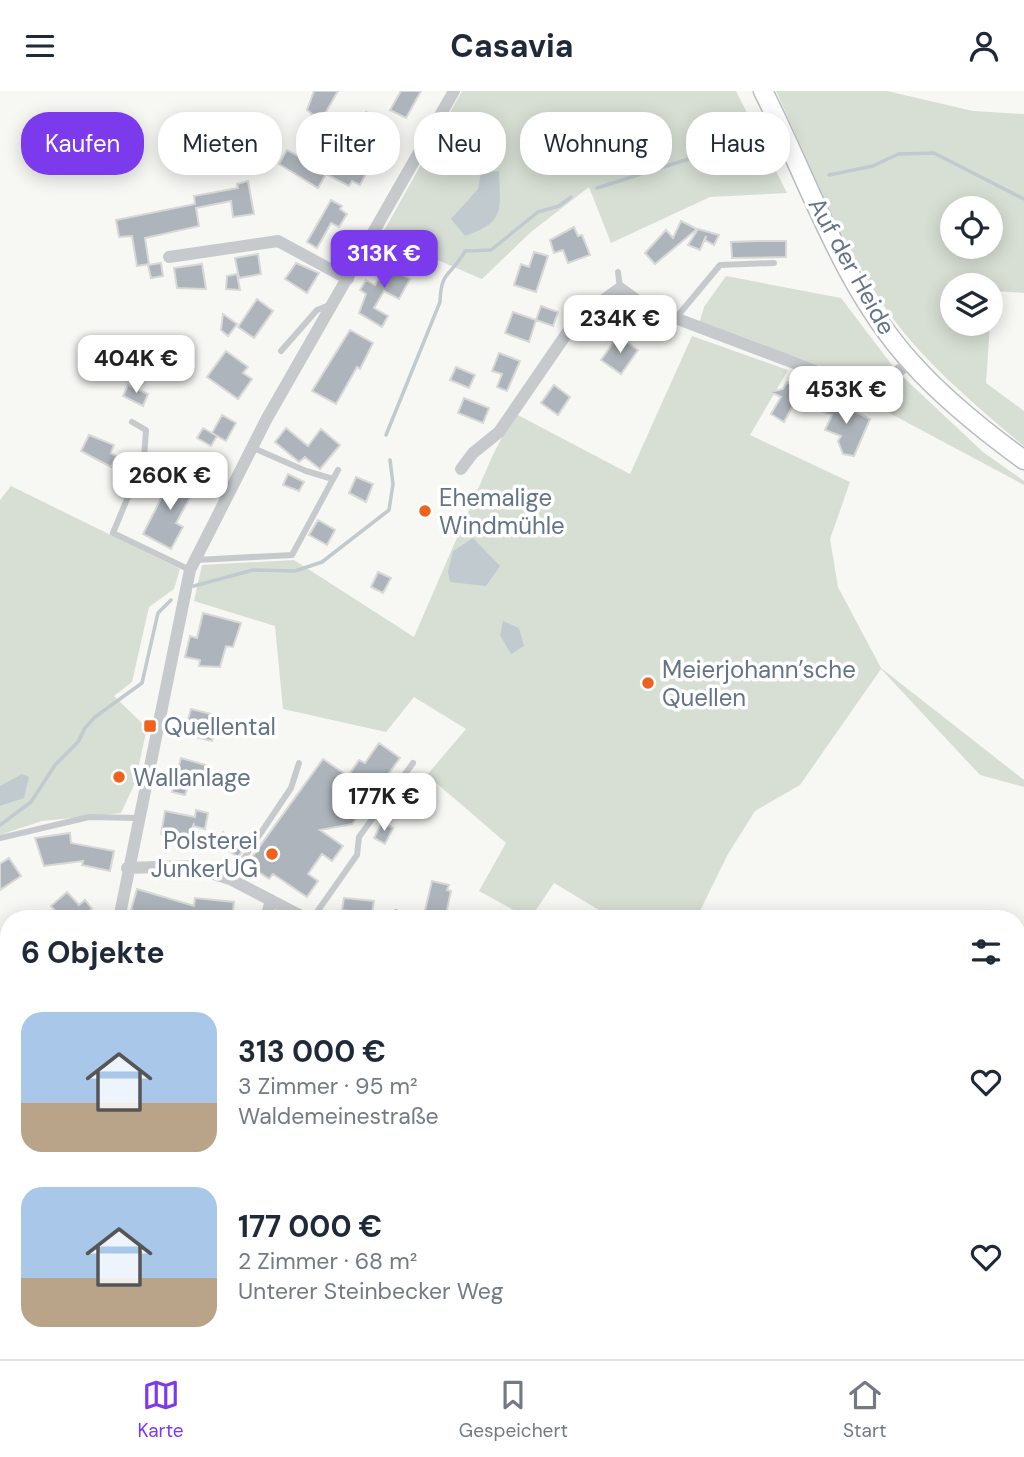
<!DOCTYPE html>
<html lang="de">
<head>
<meta charset="utf-8">
<style>
	:root { --surface:#fff; --page:#f6f6f7; --text:#1f2937; --muted:#747a83; --line:#e0e1e3; --accent:#7c3aed }
	body { margin:0; font-family:"DM Sans",sans-serif; background:var(--page); color:var(--text); height:100vh; display:flex; flex-direction:column; font-size:26px; white-space:nowrap }
	* { box-sizing:border-box; margin:0 }
	p { font-size:23px; color:var(--muted) }
	.icon { flex:none; width:38px; height:38px; fill:none; stroke:currentColor; stroke-width:2; stroke-linecap:round; stroke-linejoin:round }
	.map { position:relative; flex:1; overflow:hidden }
	.drawer { position:absolute; left:0px; top:819px; width:1026px; height:450px; display:flex; flex-direction:column; background:var(--surface); border-radius:28px 28px 0 0; box-shadow:0 4px 18px #0003 }
	.drawer>* { flex:none }
	.banner { position:absolute; left:21px; top:21px; width:984px; height:63px; display:flex; gap:14px }
	.fabs { position:absolute; left:940px; top:105px; display:grid; gap:14px }
	.fabs a { display:grid; place-items:center; width:63px; height:63px; border-radius:50%; background:var(--surface); box-shadow:0 4px 18px #0003; font-size:35px }
	.price { position:absolute; translate:-50% -60px; padding:0 16px; border-radius:14px; background:#fff; color:#222; font-size:23px; line-height:46px; filter:drop-shadow(0 2px 4px #0008) }
	.price::after { content:''; position:absolute; left:50%; top:42px; width:21px; height:16px; margin-left:-10px; background:inherit; clip-path:polygon(0 0,100% 0,50% 100%) }
	.price.current { background:var(--accent); color:#fff }
	ul { padding:0; list-style:none }
	li { display:flex; align-items:center; gap:21px; height:175px; padding:0 21px }
	li span { display:grid; place-items:center; flex:none; width:196px; height:140px; border-radius:21px; color:#555 }
	li>.icon { margin-inline-start:auto }
	span .icon { width:84px; height:84px; fill:#fffc; stroke-width:1 }
	li b { font-size:30px }
	h2 { display:flex; justify-content:space-between; align-items:center; height:84px; padding:0 21px; font-size:30px }
	.tag { padding:0 24px; border-radius:28px; background:var(--surface); box-shadow:0 4px 18px #0003; font-size:24px; line-height:63px }
	.tag.current { background:var(--accent); color:#fff }
	header { display:flex; justify-content:space-between; align-items:center; height:91px; padding:0 21px; background:var(--surface); font-size:32px; font-weight:700 }
	.tab-bar { display:flex; justify-content:space-around; align-items:center; height:98px; border-top:2px solid var(--line); background:var(--surface); font-size:19px; color:var(--muted) }
	.tab-bar a { display:grid; justify-items:center; gap:4px }
	.tab-bar .current { color:var(--accent) }
	.map>svg:first-child { display:block }
	.green { fill:#d7dfd4; fill-rule:evenodd }
	.water { fill:#c0cacf }
	.lines { fill:none; stroke-linecap:round; stroke-linejoin:round }
	.stream { stroke:#c0cacf; stroke-width:3.5 }
	.building { fill:#adb4bb; stroke:#d8d9d6; stroke-width:2 }
	.secondary-casing { stroke:#b8bdc2; stroke-width:21 }
	.lane { stroke:#c6cacd; stroke-width:6 }
	.street { stroke:#c6cacd; stroke-width:12 }
	.secondary { stroke:#fff; stroke-width:18 }
	.poi-dot { fill:#ee621d; stroke:#fff; stroke-width:2.5 }
	.labels { text-anchor:middle; dominant-baseline:central; stroke-width:7; stroke-linejoin:round; paint-order:stroke }
	.street-label { font-size:24px; fill:#647487; stroke:#fff }
	.poi-label { font-size:24px; fill:#647487; stroke:#fff; text-anchor:start }
</style>
</head>
<body>
<header><svg class="icon" aria-label="menu" viewBox="0 0 24 24"><path d="M4 6h16M4 12h16M4 18h16"/></svg>Casavia<svg class="icon" aria-label="person" viewBox="0 0 24 24"><circle cx="12" cy="8" r="4"/><path d="M4 21q1-7 8-7t8 7"/></svg></header>
<div class="map">
<svg width="1024" height="1268" viewBox="0 0 1024 1268">
	<rect width="100%" height="100%" fill="#f7f7f4"/>
	<path class="green" d="M 462,0 L 736,0 L 787,102 L 710,106 L 611,152 L 589,96 L 531,141 L 482,188 L 381,145 Z
		M 776,0 L 887,0 L 973,20 L 1024,23 L 1024,202 L 993,200 L 991,230 L 990,194 L 952,194 L 952,233 L 990,233 L 986,292 L 1024,320 L 1024,355 C 984,322 944,288 910,249 C 849,177 815,84 776,0 ZM 952,117 L 990,117 L 990,156 L 952,156 Z
		M 726,185 L 841,207 L 892,274 C 878,286 867,288 849,285 L 699,233 L 704,216 Z
		M 692,245 L 788,279 L 750,344 L 850,391 L 830,448 L 838,496 L 881,577 L 1024,689 L 1024,696 L 980,684 L 881,578 L 800,694 L 755,720 L 728,763 L 696,828 L 614,828 L 554,792 L 530,828 L 479,800 L 506,752 L 427,684 L 466,638 L 414,606 L 386,641 L 283,618 L 275,535 L 194,510 L 202,474 L 294,469 L 414,546 L 491,368 L 514,322 L 630,383 Z
		M 902,285 L 983,361 L 1024,390 L 1024,394 L 880,317 L 883,298 Z
		M 11,395 L 180,478 L 174,498 L 149,516 L 132,591 L 114,605 L 147,637 L 135,692 L 121,722 L 42,730 L 0,744 L 0,409 Z
		M 0,924 L 9,935 L 8,1018 L 0,1014 Z
		M 599,1260 L 635,1260 L 649,1268 L 599,1268 Z"/>
	<path class="water" d="M 630,26 L 642,32 L 646,46 L 632,53 L 614,50 L 612,34 Z
		M 499,80 C 500,119 506,131 465,145 L 451,128 L 478,98 L 481,82 Z
		M 473,447 L 500,475 L 486,495 L 450,491 L 448,481 L 453,460 Z
		M 503,530 L 519,537 L 524,555 L 511,563 L 500,544 Z
		M 22,683 L 29,686 L 24,707 L 0,715 L 0,695 Z
		M 495,1260 L 599,1260 L 602,1262 L 599,1268 L 491,1268 Z"/>
	<g class="lines">
		<path class="stream" d="M 829,84 L 873,75 L 898,63 L 934,62 L 1024,108
			M 597,97 L 698,65 L 735,65
			M 386,344 L 440,211 C 441,178 451,186 465,160 L 491,159 L 538,121 L 559,115 L 571,106
			M 194,495 L 253,479 L 295,480 L 322,471 L 389,419 L 393,393 L 390,369
			M 0,734 L 31,711 L 55,674 L 78,651 L 85,637 L 95,626 L 142,592 L 158,522 L 171,509"/>
	</g>
	<path class="building" d="M 314,0 L 338,0 L 320,31 L 335,39 L 325,56 L 303,40 L 312,23 L 307,19 Z
		M 401,0 L 421,0 L 406,27 L 390,19 Z
		M 366,21 L 388,33 L 379,50 L 376,48 L 373,54 L 361,47 L 364,41 L 357,37 Z
		M 322,57 L 367,81 L 360,94 L 352,90 L 349,95 L 326,83 L 318,97 L 279,73 L 287,59 L 313,73 Z
		M 248,90 L 254,123 L 233,126 L 231,110 L 196,117 L 199,135 L 145,147 L 149,173 L 137,175 L 132,145 L 119,146 L 116,129 L 195,113 L 194,105 L 238,97 L 237,93 Z
		M 331,109 L 342,115 L 340,118 L 347,123 L 339,136 L 331,132 L 317,157 L 307,151 Z
		M 681,130 L 697,138 L 655,173 L 645,162 L 666,139 L 673,147 Z
		M 574,136 L 578,145 L 582,144 L 590,164 L 568,172 L 563,159 L 554,162 L 550,149 Z
		M 698,138 L 719,144 L 714,154 L 705,149 L 706,145 L 700,159 L 688,154 Z
		M 757,150 L 786,150 L 786,166 L 732,167 L 731,151 Z
		M 534,161 L 548,165 L 536,201 L 514,194 L 521,173 L 529,176 Z
		M 258,163 L 261,183 L 239,187 L 235,167 Z
		M 391,166 L 406,174 L 401,183 L 410,188 L 399,208 L 384,200 L 374,217 L 388,225 L 382,236 L 359,222 L 366,203 L 360,199 L 366,189 L 375,194 Z
		M 161,172 L 163,185 L 151,187 L 148,174 Z
		M 296,172 L 319,182 L 307,202 L 285,188 Z
		M 202,173 L 206,198 L 177,197 L 174,177 Z
		M 237,183 L 240,199 L 226,198 L 227,185 Z
		M 257,208 L 273,220 L 254,247 L 238,236 Z
		M 541,215 L 558,221 L 553,235 L 536,229 Z
		M 513,221 L 536,229 L 529,251 L 505,242 Z
		M 223,223 L 237,233 L 228,245 L 221,239 Z
		M 350,239 L 373,252 L 360,278 L 357,276 L 336,313 L 312,300 Z
		M 618,245 L 638,259 L 621,283 L 601,269 Z
		M 226,260 L 248,276 L 243,282 L 252,288 L 238,308 L 207,286 Z
		M 499,262 L 520,270 L 507,300 L 497,296 L 502,283 L 492,280 Z
		M 456,276 L 475,284 L 469,297 L 450,289 Z
		M 787,291 L 801,300 L 784,331 L 771,323 L 781,306 L 771,301 L 783,298 Z
		M 128,294 L 148,303 L 143,315 L 123,305 Z
		M 554,294 L 570,306 L 558,324 L 541,312 Z
		M 464,307 L 489,317 L 483,332 L 458,322 Z
		M 828,307 L 870,328 L 854,365 L 843,363 L 838,350 L 841,345 L 825,339 L 832,324 L 821,320 Z
		M 222,324 L 236,332 L 226,350 L 212,342 Z
		M 203,337 L 217,345 L 211,355 L 197,347 Z
		M 286,337 L 308,355 L 321,338 L 340,354 L 320,378 L 305,366 L 299,371 L 275,351 Z
		M 89,344 L 114,354 L 111,362 L 116,365 L 111,376 L 81,360 Z
		M 174,382 L 197,394 L 176,432 L 183,436 L 171,458 L 143,443 Z
		M 288,383 L 304,391 L 299,400 L 283,394 Z
		M 356,386 L 373,393 L 366,411 L 349,402 Z
		M 318,429 L 335,439 L 327,454 L 309,444 Z
		M 378,481 L 391,487 L 383,502 L 371,496 Z
		M 203,522 L 241,532 L 233,556 L 226,555 L 220,576 L 199,575 L 200,569 L 185,566 L 190,545 L 197,547 Z
		M 191,618 L 219,625 L 212,650 L 184,643 Z
		M 379,652 L 400,667 L 352,733 L 320,739 L 343,755 L 332,770 L 322,763 L 308,783 L 318,790 L 307,806 L 273,783 L 269,788 L 247,773 L 323,668 L 348,685 L 359,669 L 365,672 Z
		M 181,667 L 209,675 L 204,696 L 189,692 L 185,704 L 172,701 Z
		M 196,719 L 208,722 L 205,738 L 193,735 L 194,732 L 190,749 L 161,743 L 165,720 L 195,726 Z
		M 382,731 L 393,737 L 385,753 L 374,747 Z
		M 223,741 L 244,757 L 238,766 L 216,751 Z
		M 70,742 L 71,752 L 114,760 L 110,780 L 82,774 L 83,770 L 44,775 L 35,747 Z
		M 9,767 L 21,785 L 0,799 L 0,773 Z
		M 432,790 L 449,794 L 447,799 L 451,800 L 445,828 L 423,828 Z
		M 137,798 L 194,815 L 195,807 L 234,811 L 232,828 L 163,828 L 131,819 Z
		M 67,801 L 79,814 L 85,809 L 92,818 L 81,828 L 62,828 L 51,815 Z
		M 344,807 L 374,810 L 371,828 L 349,828 L 350,820 L 342,819 Z"/>
	<g class="lines">
		<defs>
			<path id="secondary" d="M 763,0 C 809,90 842,195 911,271 C 944,308 984,340 1024,369"/>
		</defs>
		<use href="#secondary" class="secondary-casing"/>
		<path class="lane" d="M 618,181 L 620,197
			M 675,228 L 720,174 L 774,172
			M 281,260 L 317,219 L 332,213
			M 132,331 L 146,339 L 144,367 L 113,442 L 190,479
			M 251,356 L 306,380 L 333,388
			M 196,469 L 292,464 L 338,379
			M 0,747 L 89,726 L 138,727
			M 230,788 L 291,697 L 299,672
			M 312,828 L 357,764 L 359,746 L 413,672
			M 392,828 L 396,821"/>
		<path class="street" d="M 169,166 L 278,150 L 348,188
			M 461,378 L 473,362 L 499,341 L 576,229 L 620,197 L 646,216 L 850,293 C 880,297 888,287 911,271
			M 127,777 L 188,775 L 230,788 L 307,828
			M 119,828 L 190,479 L 266,329 L 454,0
			M 266,828 L 271,809
			M 0,1131 L 9,1118
			M 166,1260 L 174,1268
			M 7,1268 L 14,1260
			M 235,1268 L 243,1260
			M 384,1268 L 389,1260"/>
		<use href="#secondary" class="secondary"/>
	</g>
	<g class="poi-dot">
		<circle cx="425" cy="420" r="7"/>
		<circle cx="648" cy="592" r="7"/>
		<rect x="143" y="628" width="14" height="14" rx="3.5"/>
		<circle cx="119" cy="686" r="7"/>
		<circle cx="272" cy="763" r="7"/>
	</g>
	<g class="labels">
		<g class="street-label">
			<text transform="translate(852 175) rotate(61)">Auf der Heide</text>
		</g>
		<g class="poi-label">
			<text x="439" y="406">Ehemalige<tspan x="439" dy="28">Windmühle</tspan></text>
			<text x="662" y="578">Meierjohann’sche<tspan x="662" dy="28">Quellen</tspan></text>
			<text x="164" y="635">Quellental</text>
			<text x="133" y="686">Wallanlage</text>
			<text x="258" y="749" text-anchor="end">Polsterei<tspan x="258" dy="28">JunkerUG</tspan></text>
		</g>
	</g>
</svg>
<div class="fabs">
<a><svg class="icon" aria-label="locate" viewBox="0 0 24 24"><circle cx="12" cy="12" r="6"/><path d="M12 2v4M12 18v4M2 12h4M18 12h4"/></svg></a>
<a><svg class="icon" aria-label="layers" viewBox="0 0 24 24"><path d="M12 4l9 5-9 5-9-5zM3 14l9 5 9-5"/></svg></a>
</div>
<b class="price current" style="left:384px;top:199px">313K €</b>
<b class="price" style="left:620px;top:264px">234K €</b>
<b class="price" style="left:136px;top:304px">404K €</b>
<b class="price" style="left:846px;top:335px">453K €</b>
<b class="price" style="left:170px;top:421px">260K €</b>
<b class="price" style="left:384px;top:742px">177K €</b>
<div class="banner">
<a class="tag current">Kaufen</a>
<a class="tag">Mieten</a>
<a class="tag">Filter</a>
<a class="tag">Neu</a>
<a class="tag">Wohnung</a>
<a class="tag">Haus</a>
</div>
<section class="drawer">
<h2>6 Objekte<svg class="icon" aria-label="filters" viewBox="0 0 24 24"><path d="M4 7h16M4 17h16"/><circle cx="9" cy="7" r="2"/><circle cx="15" cy="17" r="2"/></svg></h2>
<ul>
<li><span style="background:linear-gradient(#a9c7e8 65%,#b9a48a 0)"><svg class="icon" aria-label="home" viewBox="0 0 24 24"><path d="M3 11l9-7 9 7M6 9v11h12V9"/></svg></span><div><b>313 000 €</b><p>3 Zimmer · 95 m²</p><p>Waldemeinestraße</p></div><svg class="icon" aria-label="heart" viewBox="0 0 24 24"><path d="M12 20l-8-8c-3-5 5-10 8-4 3-6 11-1 8 4z"/></svg></li>
<li><span style="background:linear-gradient(#a9c7e8 65%,#b9a48a 0)"><svg class="icon" aria-label="home" viewBox="0 0 24 24"><path d="M3 11l9-7 9 7M6 9v11h12V9"/></svg></span><div><b>177 000 €</b><p>2 Zimmer · 68 m²</p><p>Unterer Steinbecker Weg</p></div><svg class="icon" aria-label="heart" viewBox="0 0 24 24"><path d="M12 20l-8-8c-3-5 5-10 8-4 3-6 11-1 8 4z"/></svg></li>
</ul>
</section>
</div>
<nav class="tab-bar">
<a class="current"><svg class="icon" aria-label="map" viewBox="0 0 24 24"><path d="M3 6l6-2 6 2 6-2v14l-6 2-6-2-6 2zM9 4v14M15 6v14"/></svg>Karte</a>
<a><svg class="icon" aria-label="saved" viewBox="0 0 24 24"><path d="M7 4h10v16l-5-4-5 4z"/></svg>Gespeichert</a>
<a><svg class="icon" aria-label="home" viewBox="0 0 24 24"><path d="M3 11l9-7 9 7M6 9v11h12V9"/></svg>Start</a>
</nav>
</body>
</html>
